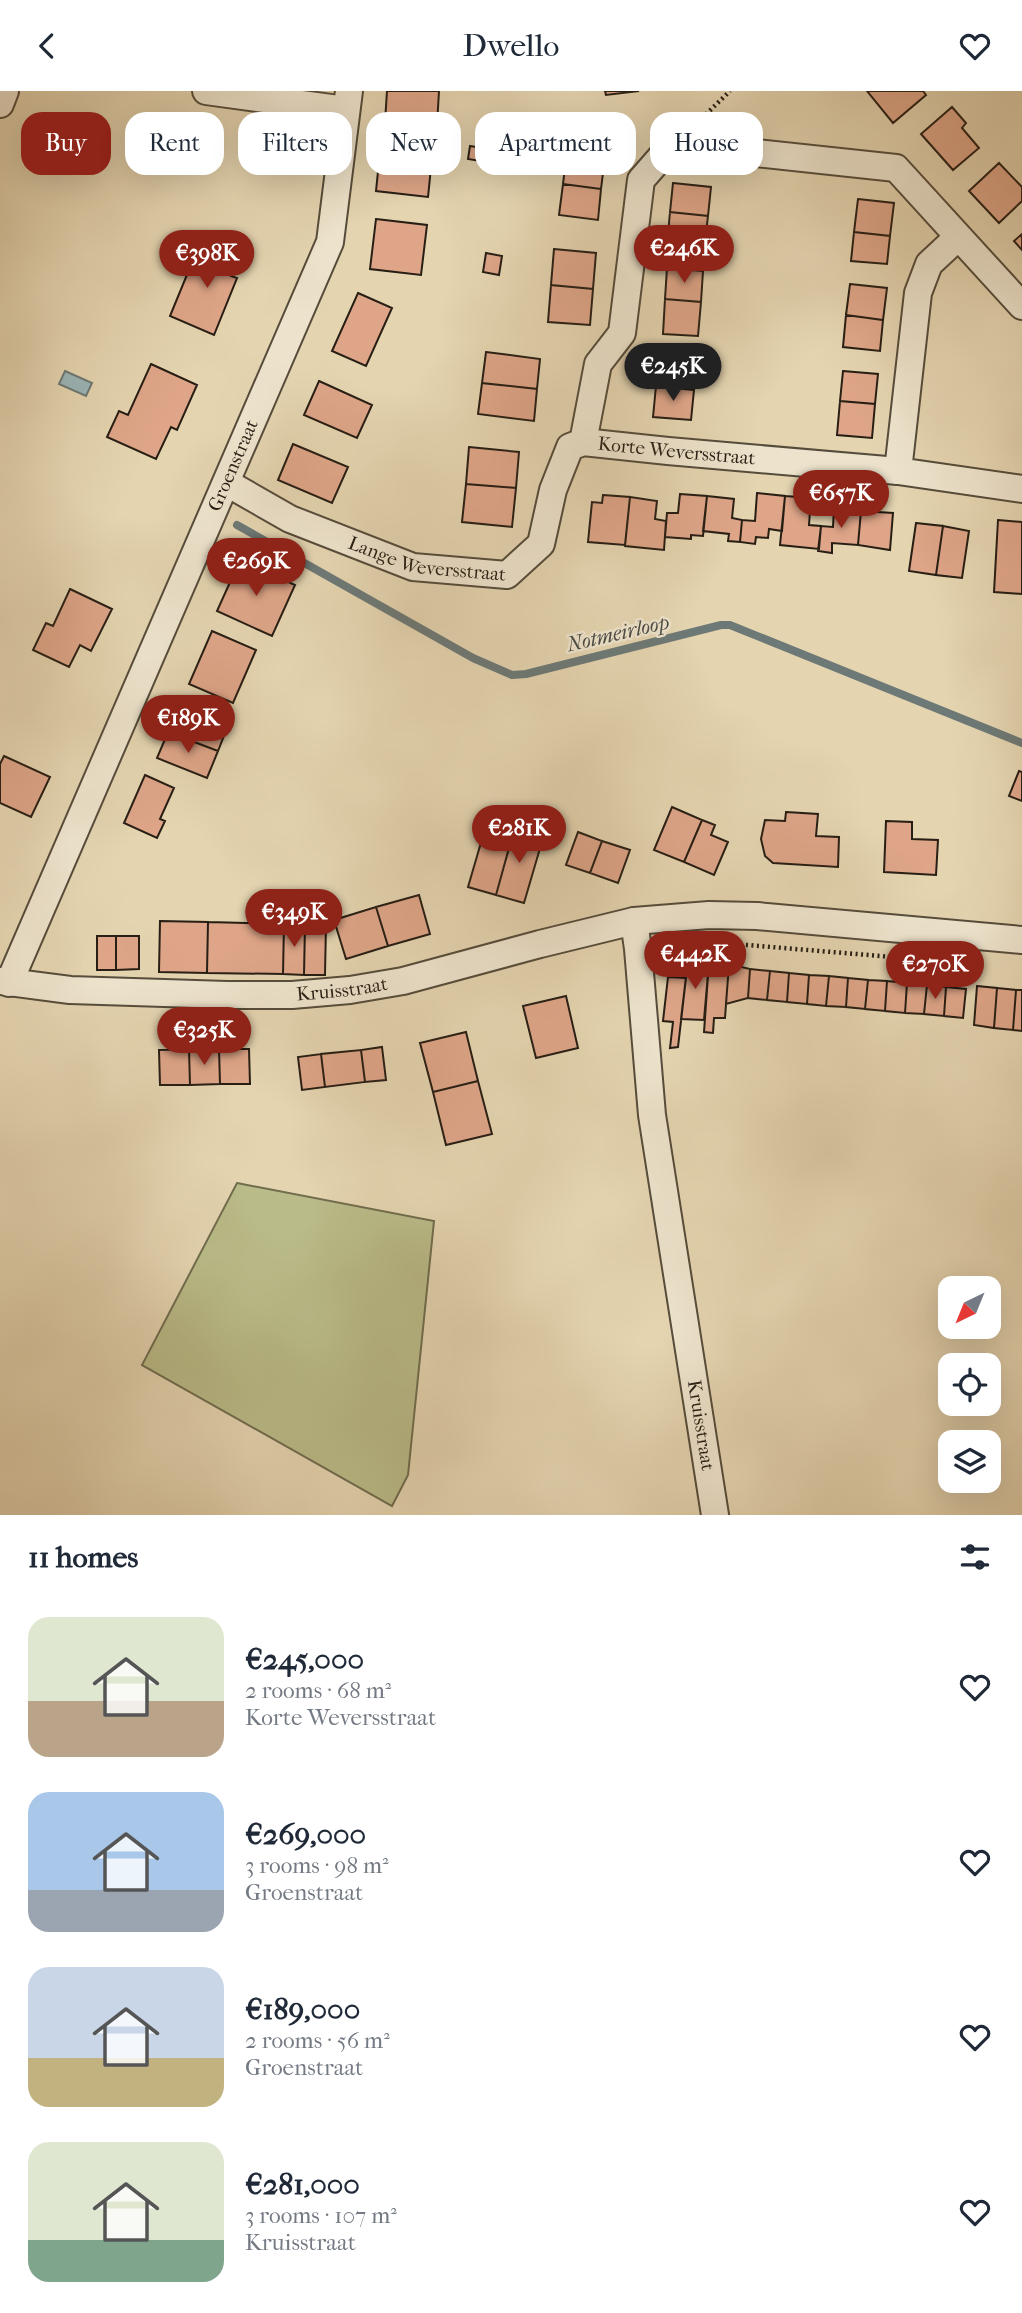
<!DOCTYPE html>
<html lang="en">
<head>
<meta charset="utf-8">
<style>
	:root { --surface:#fff; --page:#f2f2f3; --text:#1f2937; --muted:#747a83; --accent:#8f2418 }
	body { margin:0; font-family:"IM FELL French Canon",serif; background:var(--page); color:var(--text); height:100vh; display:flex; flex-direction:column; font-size:26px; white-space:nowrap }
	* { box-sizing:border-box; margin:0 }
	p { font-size:23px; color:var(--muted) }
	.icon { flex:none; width:38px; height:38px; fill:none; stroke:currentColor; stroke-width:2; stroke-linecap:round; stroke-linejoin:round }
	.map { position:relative; height:1424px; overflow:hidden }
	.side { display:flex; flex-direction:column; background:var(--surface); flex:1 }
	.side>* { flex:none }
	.top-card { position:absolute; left:21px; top:21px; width:980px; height:63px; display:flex; gap:14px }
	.needle { width:46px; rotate:223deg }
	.tools { position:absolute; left:938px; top:1185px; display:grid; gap:14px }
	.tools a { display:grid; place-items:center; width:63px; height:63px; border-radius:14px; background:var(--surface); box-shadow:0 7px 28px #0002; font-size:35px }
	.price { position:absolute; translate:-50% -60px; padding:0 16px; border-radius:24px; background:var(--accent); color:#fff; font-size:23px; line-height:46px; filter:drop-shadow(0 2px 4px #0008) }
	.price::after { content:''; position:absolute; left:50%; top:42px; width:21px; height:16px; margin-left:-10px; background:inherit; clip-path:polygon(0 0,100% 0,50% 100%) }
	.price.active { background:#222; color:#fff }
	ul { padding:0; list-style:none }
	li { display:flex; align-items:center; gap:21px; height:175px; padding:0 28px }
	li span { display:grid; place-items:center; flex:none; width:196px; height:140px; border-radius:21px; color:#555 }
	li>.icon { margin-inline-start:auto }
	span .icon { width:84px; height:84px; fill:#fffc; stroke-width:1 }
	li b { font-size:30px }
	h2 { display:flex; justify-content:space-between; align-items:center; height:84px; padding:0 28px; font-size:30px }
	.tag { padding:0 24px; border-radius:21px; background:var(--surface); box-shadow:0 7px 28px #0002; font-size:24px; line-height:63px }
	.tag.active { background:var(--accent); color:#fff }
	header { display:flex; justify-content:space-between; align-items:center; height:91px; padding:0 28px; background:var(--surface); font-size:32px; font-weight:600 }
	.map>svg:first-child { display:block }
	.green { fill:#b9bb88; stroke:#706c4e; stroke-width:2 }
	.water { fill:#9bb5b7; stroke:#6d7976; stroke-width:2 }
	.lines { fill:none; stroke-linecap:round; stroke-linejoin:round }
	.stream { stroke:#6d7976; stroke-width:8 }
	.building { fill:#dea588; stroke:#271e14; stroke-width:2 }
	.minor-casing { stroke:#564c3b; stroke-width:30 }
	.path { stroke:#271e14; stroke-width:4.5; stroke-dasharray:2 3.5; stroke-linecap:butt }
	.minor { stroke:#ede3cc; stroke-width:26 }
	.labels { text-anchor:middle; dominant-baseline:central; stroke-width:5; stroke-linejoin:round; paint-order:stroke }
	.street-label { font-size:19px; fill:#271e14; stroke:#ede3cc }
	.water-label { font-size:21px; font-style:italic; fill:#4a4b45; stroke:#ede3cc }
</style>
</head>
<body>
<header><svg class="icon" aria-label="back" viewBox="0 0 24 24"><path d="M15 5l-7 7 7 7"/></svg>Dwello<svg class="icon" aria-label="heart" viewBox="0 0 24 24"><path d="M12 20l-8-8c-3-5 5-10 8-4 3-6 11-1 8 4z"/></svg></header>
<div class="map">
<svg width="1022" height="1424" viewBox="0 0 1022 1424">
	<rect width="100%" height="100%" fill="#e4d4b0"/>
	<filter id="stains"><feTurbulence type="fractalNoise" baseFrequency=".00286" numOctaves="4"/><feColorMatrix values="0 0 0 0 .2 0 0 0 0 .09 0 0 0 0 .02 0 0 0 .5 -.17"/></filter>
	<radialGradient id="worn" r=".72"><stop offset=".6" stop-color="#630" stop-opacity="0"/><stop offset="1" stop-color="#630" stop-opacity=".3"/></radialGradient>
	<path class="green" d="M 237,1092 L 434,1130 L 408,1384 L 392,1415 L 142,1274 Z"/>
	<path class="water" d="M 65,280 L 92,292 L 86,305 L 59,293 Z"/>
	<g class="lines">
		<path class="stream" d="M 237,434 L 473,567 L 512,584 L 526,583 L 721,534 L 730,534 L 1022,652"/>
	</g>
	<path class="building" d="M 387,0 L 439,0 L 437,34 L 385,31 Z
		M 605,0 L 639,0 L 606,4 Z
		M 867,0 L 923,0 L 926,4 L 893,32 Z
		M 952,16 L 966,32 L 962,37 L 979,57 L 953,79 L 921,43 Z
		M 470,55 L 501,60 L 499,73 L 468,68 Z
		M 380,61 L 432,67 L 428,106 L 376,100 Z
		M 567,61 L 605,66 L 601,98 L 563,93 Z
		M 999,72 L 1022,96 L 1022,110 L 999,132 L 969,100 Z
		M 673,92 L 711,96 L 708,125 L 670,121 Z
		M 563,93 L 601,98 L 598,129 L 559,124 Z
		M 858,108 L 894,112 L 890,145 L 854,141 Z
		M 670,121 L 708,125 L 704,158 L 667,154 Z
		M 376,128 L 427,134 L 421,184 L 370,178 Z
		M 854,141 L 890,145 L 887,173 L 851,170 Z
		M 1022,143 L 1022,159 L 1014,150 Z
		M 210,152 L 239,163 L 231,185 L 237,187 L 214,244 L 170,225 L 193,169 L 201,172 Z
		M 554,158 L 596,162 L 593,198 L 551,194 Z
		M 486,162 L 502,165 L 499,184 L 483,181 Z
		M 667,177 L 703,180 L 701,211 L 665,208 Z
		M 850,193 L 887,197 L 883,229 L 846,224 Z
		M 551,194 L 593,198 L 590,234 L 548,231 Z
		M 358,202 L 392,217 L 366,275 L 332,260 Z
		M 665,208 L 701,211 L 698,245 L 663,243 Z
		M 846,224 L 883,229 L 880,260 L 843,256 Z
		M 486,261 L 540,268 L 537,298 L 482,292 Z
		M 660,262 L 697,266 L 694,299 L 656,295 Z
		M 151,273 L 197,294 L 177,339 L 171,336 L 156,368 L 107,346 L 119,320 L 128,324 Z
		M 843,280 L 878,283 L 875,313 L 840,310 Z
		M 319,290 L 372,314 L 357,347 L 304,324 Z
		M 482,292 L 537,298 L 534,330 L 478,323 Z
		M 656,295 L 694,299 L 691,329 L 653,326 Z
		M 840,310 L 875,313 L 872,347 L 837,344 Z
		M 293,353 L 348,376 L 332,412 L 278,389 Z
		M 469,356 L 519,361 L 516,397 L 466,393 Z
		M 466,393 L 516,397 L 512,436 L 462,431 Z
		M 757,402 L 785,405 L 782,440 L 769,438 L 768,447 L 756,446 L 755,453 L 740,451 L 742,429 L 755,430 Z
		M 680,403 L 707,405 L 703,445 L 691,444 L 691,448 L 665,446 L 667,422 L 678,422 Z
		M 603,404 L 630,406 L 625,454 L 588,451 L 592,411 L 602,412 Z
		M 707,405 L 734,408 L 732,427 L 742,429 L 740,451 L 728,450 L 729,443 L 703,440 Z
		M 785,405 L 811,407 L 809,434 L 821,435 L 819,458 L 780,454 Z
		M 630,406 L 657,410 L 655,428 L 666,430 L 664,459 L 625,455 Z
		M 834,417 L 861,420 L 858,454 L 832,452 L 832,462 L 818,460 L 821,435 L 833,436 Z
		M 861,420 L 893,422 L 890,459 L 858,454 Z
		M 998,429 L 1022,431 L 1022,503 L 994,501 Z
		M 916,432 L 943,435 L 936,484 L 909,480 Z
		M 943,435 L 969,440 L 962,487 L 936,484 Z
		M 240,469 L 295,494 L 272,545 L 217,520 Z
		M 70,498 L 112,518 L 91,560 L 80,554 L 69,576 L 33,559 L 46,532 L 53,535 Z
		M 212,540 L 256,559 L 233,612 L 189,593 Z
		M 179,612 L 229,632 L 218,660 L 168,641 Z
		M 168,641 L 218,660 L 207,687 L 157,667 Z
		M 4,665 L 50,686 L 31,726 L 0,712 L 0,673 Z
		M 1019,680 L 1022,681 L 1022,710 L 1009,705 Z
		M 145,684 L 174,697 L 160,728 L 165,730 L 157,747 L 124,732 Z
		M 672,716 L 702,729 L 684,771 L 654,759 Z
		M 786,721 L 818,723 L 816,745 L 839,746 L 838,776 L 773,772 L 765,765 L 761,748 L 765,729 L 785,730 Z
		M 702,729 L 715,734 L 711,744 L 728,751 L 714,784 L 684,771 Z
		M 886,730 L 912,731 L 912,748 L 938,749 L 936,784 L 884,781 Z
		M 487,731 L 514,739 L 496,804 L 468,796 Z
		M 515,735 L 530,739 L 528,743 L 543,747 L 524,812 L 496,804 Z
		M 578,741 L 602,750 L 590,782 L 566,774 Z
		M 602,750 L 630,759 L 618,792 L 590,782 Z
		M 419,804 L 430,843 L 388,855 L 376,816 Z
		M 376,816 L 388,855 L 346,868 L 334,829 Z
		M 160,830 L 208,831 L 207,882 L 159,881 Z
		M 208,831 L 284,833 L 283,883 L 207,882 Z
		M 284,833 L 305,833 L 304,884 L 283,883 Z
		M 305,833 L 326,833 L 325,884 L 304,884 Z
		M 97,845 L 116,845 L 116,879 L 97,879 Z
		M 116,845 L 139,845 L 139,878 L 116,879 Z
		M 688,869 L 709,871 L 704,929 L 681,928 Z
		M 709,871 L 729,873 L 725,927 L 714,927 L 713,942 L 704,941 Z
		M 729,873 L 750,878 L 748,907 L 726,913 Z
		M 750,878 L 770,880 L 767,909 L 748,907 Z
		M 770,880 L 789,882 L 787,911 L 767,909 Z
		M 789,882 L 809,884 L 807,913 L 787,911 Z
		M 809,884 L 829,885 L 826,915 L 807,913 Z
		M 829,885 L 848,887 L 846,916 L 826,915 Z
		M 668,886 L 686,887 L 678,956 L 670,957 L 673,931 L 663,930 Z
		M 848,887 L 868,889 L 865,918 L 846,916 Z
		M 868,889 L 887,890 L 885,920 L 865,918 Z
		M 887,890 L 907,892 L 905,922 L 885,920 Z
		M 907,892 L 927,894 L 924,923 L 905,922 Z
		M 927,894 L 946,896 L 944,925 L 924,923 Z
		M 977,895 L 997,897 L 994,937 L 974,934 Z
		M 946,896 L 966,898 L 963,927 L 944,925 Z
		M 997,897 L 1016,899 L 1013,939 L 994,937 Z
		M 1016,899 L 1022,899 L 1022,940 L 1013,939 Z
		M 566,905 L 578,957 L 536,967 L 523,915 Z
		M 466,941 L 478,990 L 433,1001 L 420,952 Z
		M 382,956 L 386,989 L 365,991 L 361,959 Z
		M 189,958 L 190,994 L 160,994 L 159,959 Z
		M 189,958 L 219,958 L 220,993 L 190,994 Z
		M 219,958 L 249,958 L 250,993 L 220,993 Z
		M 361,959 L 365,991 L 325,996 L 321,963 Z
		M 321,963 L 325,996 L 302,999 L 298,966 Z
		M 478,990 L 492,1043 L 446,1054 L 433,1001 Z"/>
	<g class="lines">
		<defs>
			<g id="minor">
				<path d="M 206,0 L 346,19"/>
				<path d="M 0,13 L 5,0"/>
				<path d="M 958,146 L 929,173 L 918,202 L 898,380 L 1022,398"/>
				<path id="s1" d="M 583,351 L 668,360 L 898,380"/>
				<path id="s2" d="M 227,392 L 290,428 L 413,476 L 507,484 L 541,453 L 553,399 L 570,356 L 583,351 L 598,273 L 622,242 L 641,89 L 669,57 L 709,57 L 896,77 L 1022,215"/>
				<path id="s3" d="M 634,830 L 638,858 L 652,1024 L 715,1424"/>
				<path id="s4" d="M 0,890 L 70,899 L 227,904 L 292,904 L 350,899 L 403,890 L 540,853 L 634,830 L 709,824 L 757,825 L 1022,849"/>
				<path id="s5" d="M 9,892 L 330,151 L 349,0"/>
			</g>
		</defs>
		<use href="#minor" class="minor-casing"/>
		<path class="path" d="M 698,31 L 730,0
			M 691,854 L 735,853 L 941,870"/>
		<use href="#minor" class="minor"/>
	</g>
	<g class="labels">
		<g class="street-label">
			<text stroke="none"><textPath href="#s1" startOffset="94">Korte Weversstraat</textPath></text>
			<text stroke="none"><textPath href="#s5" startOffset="564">Groenstraat</textPath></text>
			<text stroke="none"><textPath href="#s2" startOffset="217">Lange Weversstraat</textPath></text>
			<text stroke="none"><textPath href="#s4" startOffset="343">Kruisstraat</textPath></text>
			<text stroke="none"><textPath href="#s3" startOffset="509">Kruisstraat</textPath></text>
		</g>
		<g class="water-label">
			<text transform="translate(618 542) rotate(-13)">Notmeirloop</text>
		</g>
	</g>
	<rect width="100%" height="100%" filter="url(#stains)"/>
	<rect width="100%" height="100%" fill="url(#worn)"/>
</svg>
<div class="tools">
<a><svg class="needle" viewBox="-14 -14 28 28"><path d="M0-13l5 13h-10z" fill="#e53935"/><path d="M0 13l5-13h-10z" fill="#747a83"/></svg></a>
<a><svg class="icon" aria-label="locate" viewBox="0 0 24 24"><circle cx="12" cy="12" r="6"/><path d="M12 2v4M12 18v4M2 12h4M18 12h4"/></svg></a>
<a><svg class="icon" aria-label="layers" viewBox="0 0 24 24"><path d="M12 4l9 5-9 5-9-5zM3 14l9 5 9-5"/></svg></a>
</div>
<b class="price" style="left:684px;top:194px">€246K</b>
<b class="price" style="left:207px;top:199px">€398K</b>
<b class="price active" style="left:673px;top:312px">€245K</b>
<b class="price" style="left:841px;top:439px">€657K</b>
<b class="price" style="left:256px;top:507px">€269K</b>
<b class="price" style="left:188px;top:664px">€189K</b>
<b class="price" style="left:519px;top:774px">€281K</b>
<b class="price" style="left:294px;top:858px">€349K</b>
<b class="price" style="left:695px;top:900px">€442K</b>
<b class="price" style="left:935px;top:910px">€270K</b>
<b class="price" style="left:204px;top:976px">€325K</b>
<div class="top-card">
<a class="tag active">Buy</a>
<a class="tag">Rent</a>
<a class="tag">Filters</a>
<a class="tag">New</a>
<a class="tag">Apartment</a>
<a class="tag">House</a>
</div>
</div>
<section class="side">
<h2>11 homes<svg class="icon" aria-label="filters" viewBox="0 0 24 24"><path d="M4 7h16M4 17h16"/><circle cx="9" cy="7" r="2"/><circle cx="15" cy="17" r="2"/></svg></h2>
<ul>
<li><span style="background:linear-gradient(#dfe7d0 60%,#b9a48a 0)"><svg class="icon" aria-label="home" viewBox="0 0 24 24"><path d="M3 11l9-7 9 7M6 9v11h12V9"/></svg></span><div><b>€245,000</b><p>2 rooms · 68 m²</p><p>Korte Weversstraat</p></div><svg class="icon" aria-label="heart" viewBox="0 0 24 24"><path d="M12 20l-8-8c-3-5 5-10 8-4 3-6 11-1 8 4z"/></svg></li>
<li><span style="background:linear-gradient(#a9c7e8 70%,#9aa5b1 0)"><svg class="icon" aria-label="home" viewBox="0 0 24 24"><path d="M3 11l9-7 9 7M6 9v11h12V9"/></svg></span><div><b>€269,000</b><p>3 rooms · 98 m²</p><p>Groenstraat</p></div><svg class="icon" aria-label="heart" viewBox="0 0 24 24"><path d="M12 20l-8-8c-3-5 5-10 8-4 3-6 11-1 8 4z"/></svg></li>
<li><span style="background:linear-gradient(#c9d6e8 65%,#c2b280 0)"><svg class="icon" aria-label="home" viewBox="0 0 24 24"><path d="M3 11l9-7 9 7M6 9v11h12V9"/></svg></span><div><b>€189,000</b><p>2 rooms · 56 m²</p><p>Groenstraat</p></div><svg class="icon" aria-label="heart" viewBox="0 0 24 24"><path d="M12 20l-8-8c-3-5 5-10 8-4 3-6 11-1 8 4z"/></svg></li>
<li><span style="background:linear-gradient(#dfe7d0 70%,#7fa58c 0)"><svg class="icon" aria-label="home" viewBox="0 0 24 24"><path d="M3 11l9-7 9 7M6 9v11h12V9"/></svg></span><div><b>€281,000</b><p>3 rooms · 107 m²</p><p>Kruisstraat</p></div><svg class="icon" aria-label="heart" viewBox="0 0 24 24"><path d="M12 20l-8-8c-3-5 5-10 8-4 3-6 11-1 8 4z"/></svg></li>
</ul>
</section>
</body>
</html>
